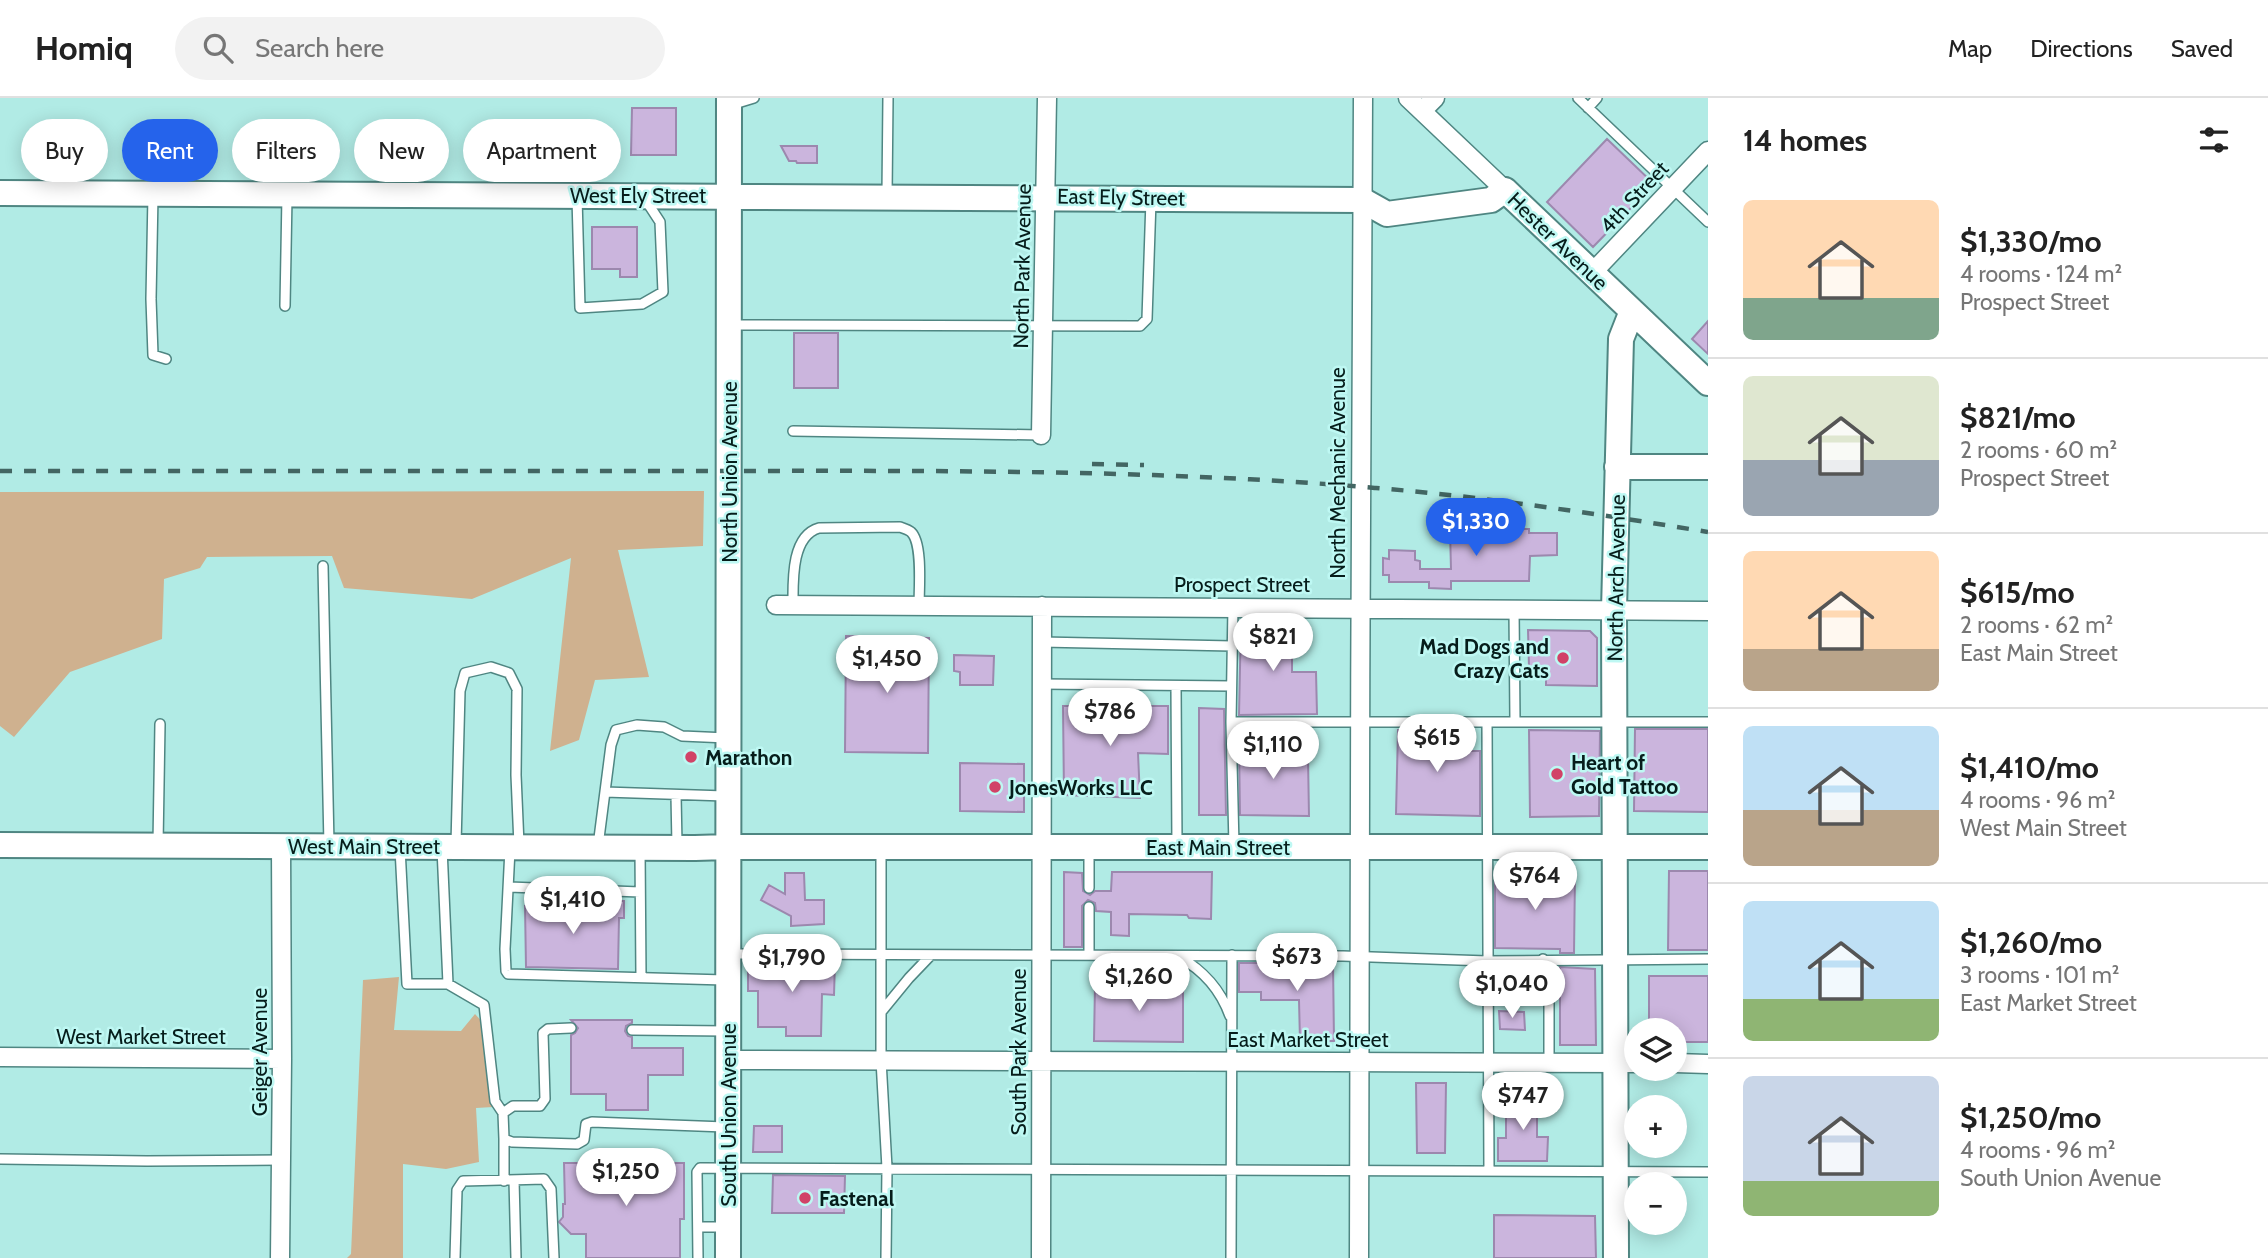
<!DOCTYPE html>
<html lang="en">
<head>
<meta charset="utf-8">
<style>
	:root { --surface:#fff; --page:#f2f2f2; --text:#222; --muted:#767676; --line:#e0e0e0; --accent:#2563eb }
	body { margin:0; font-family:Cabin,sans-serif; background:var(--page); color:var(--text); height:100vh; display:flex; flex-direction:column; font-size:26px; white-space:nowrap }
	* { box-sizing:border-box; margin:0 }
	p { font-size:23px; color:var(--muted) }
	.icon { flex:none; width:38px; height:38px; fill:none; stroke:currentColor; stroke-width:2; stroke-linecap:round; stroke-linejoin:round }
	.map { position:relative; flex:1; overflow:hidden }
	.side { display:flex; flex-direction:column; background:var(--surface); width:560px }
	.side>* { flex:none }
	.guide { position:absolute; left:21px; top:21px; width:665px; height:63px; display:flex; gap:14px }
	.buttons { position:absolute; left:1624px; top:920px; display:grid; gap:14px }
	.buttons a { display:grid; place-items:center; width:63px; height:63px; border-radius:50%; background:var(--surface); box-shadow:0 4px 18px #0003; font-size:35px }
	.price { position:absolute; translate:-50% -60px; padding:0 16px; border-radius:24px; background:#fff; color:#222; font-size:23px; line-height:46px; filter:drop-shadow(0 2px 4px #0008) }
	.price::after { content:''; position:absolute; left:50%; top:42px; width:21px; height:16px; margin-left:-10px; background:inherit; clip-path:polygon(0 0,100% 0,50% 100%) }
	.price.on { background:var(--accent); color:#fff }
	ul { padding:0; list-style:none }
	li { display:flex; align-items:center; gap:21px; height:175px; padding:0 35px }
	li+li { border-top:2px solid var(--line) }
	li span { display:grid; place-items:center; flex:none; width:196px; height:140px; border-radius:10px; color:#555 }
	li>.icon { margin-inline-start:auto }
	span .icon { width:84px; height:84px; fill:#fffc; stroke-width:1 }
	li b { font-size:30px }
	h2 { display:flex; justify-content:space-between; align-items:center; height:84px; padding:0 35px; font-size:30px }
	.pill { padding:0 24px; border-radius:32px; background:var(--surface); box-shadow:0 4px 18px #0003; font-size:24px; line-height:63px }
	.pill.on { background:var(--accent); color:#fff }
	header { display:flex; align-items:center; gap:42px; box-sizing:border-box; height:98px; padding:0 35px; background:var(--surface); border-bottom:2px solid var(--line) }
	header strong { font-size:33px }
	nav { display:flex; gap:38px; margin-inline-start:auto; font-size:24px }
	.search { width:490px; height:63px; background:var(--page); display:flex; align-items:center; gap:18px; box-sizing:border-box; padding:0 24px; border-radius:38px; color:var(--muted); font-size:26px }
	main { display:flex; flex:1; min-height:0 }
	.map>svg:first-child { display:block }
	.green { fill:#cfb18f }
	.building { fill:#cbb5dd; stroke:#9c88ae; stroke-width:2 }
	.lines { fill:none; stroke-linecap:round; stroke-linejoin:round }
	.lane-casing { stroke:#4f8682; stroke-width:12 }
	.street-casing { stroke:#4f8682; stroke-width:21 }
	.secondary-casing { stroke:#4f8682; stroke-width:28 }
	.lane { stroke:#fff; stroke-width:9 }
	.street { stroke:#fff; stroke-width:18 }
	.secondary { stroke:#fff; stroke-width:24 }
	.rail { stroke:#436663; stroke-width:4.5; stroke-dasharray:12 12; stroke-linecap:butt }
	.poi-dot { fill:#d14267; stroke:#bef8f3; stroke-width:2.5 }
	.labels { text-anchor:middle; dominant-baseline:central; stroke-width:5; stroke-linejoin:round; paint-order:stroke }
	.street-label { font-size:21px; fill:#061d1b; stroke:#bef8f3 }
	.poi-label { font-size:21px; font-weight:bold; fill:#061d1b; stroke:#bef8f3; text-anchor:start }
</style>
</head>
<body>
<header>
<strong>Homiq</strong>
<div class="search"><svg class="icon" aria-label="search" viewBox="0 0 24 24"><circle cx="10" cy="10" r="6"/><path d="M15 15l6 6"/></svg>Search here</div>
<nav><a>Map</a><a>Directions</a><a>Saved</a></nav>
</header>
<main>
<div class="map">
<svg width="1708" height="1160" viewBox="0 0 1708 1160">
	<rect width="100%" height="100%" fill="#b1ebe5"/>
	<path class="green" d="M 704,393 L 703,448 L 618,452 L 649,579 L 595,582 L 579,642 L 550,653 L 571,460 L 472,501 L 344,490 L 332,458 L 207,459 L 200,470 L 164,481 L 162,541 L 70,574 L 14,639 L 0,628 L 0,394 Z
		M 399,879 L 394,932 L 461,933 L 475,916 L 488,930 L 493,1009 L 476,1010 L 479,1064 L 446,1071 L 403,1066 L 403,1160 L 347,1160 L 351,1156 L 363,882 Z"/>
	<path class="building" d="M 632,10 L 676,10 L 676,57 L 631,57 Z
		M 1607,41 L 1654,86 L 1593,149 L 1547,104 Z
		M 781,48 L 817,48 L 817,65 L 797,65 L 796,63 L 789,63 Z
		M 592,129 L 637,129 L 637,179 L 620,179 L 620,171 L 592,171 Z
		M 1708,223 L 1708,256 L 1692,241 Z
		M 794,235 L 838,235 L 838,290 L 794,290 Z
		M 1529,431 L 1529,435 L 1557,435 L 1557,457 L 1530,458 L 1529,483 L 1451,483 L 1451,491 L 1429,490 L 1429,484 L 1389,484 L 1389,477 L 1383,477 L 1383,460 L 1389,461 L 1389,452 L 1415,453 L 1415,462 L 1420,463 L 1420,471 L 1451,471 L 1450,432 Z
		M 1241,523 L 1292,524 L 1292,574 L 1316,574 L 1317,616 L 1239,617 Z
		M 1528,532 L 1590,533 L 1597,540 L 1597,588 L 1546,587 L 1546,570 L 1529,569 Z
		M 846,538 L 929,540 L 928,655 L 845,654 Z
		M 954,557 L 994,558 L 993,587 L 960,587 L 960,574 L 954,573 Z
		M 1063,608 L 1168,608 L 1168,656 L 1138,655 L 1140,700 L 1064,697 Z
		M 1199,610 L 1224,611 L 1226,717 L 1199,717 Z
		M 1461,631 L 1462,650 L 1470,649 L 1470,653 L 1480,653 L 1480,718 L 1396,716 L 1398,632 Z
		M 1635,631 L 1708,631 L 1708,714 L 1634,713 Z
		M 1529,632 L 1600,633 L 1599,718 L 1530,719 Z
		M 1239,646 L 1295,646 L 1295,659 L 1308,659 L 1309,718 L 1240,717 Z
		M 960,665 L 1024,666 L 1024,714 L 960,713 Z
		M 1669,773 L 1708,773 L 1708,852 L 1668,852 Z
		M 1064,774 L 1082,775 L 1083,793 L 1090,797 L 1095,793 L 1111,793 L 1112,774 L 1212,774 L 1211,821 L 1189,820 L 1187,817 L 1129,816 L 1129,838 L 1111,837 L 1111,814 L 1096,813 L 1095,805 L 1088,802 L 1082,808 L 1082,849 L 1064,849 Z
		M 785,775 L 804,775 L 805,802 L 824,802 L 824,826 L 791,828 L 791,818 L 761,802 L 769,787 L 785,796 Z
		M 1495,777 L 1575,777 L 1574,855 L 1560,855 L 1560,851 L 1495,850 Z
		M 608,803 L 624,803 L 624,820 L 619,820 L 618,871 L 526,869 L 525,808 L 608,809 Z
		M 835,863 L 834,897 L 822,896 L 821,938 L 786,938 L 786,929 L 758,929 L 758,893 L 748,893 L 748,864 Z
		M 1239,865 L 1333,865 L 1334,943 L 1300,943 L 1299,902 L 1261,902 L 1261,894 L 1239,894 Z
		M 1560,869 L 1595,871 L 1596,947 L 1560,947 Z
		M 1649,878 L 1708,878 L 1708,944 L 1675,944 L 1675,933 L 1649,933 Z
		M 1141,879 L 1142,887 L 1183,887 L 1183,944 L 1094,943 L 1095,887 L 1126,887 L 1127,880 Z
		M 1499,913 L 1524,914 L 1525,932 L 1500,931 Z
		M 571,922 L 632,922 L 632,925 L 626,928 L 625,933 L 628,938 L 632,939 L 632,950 L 683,950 L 683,977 L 648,977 L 648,1012 L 606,1012 L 606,996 L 571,996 L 571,937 L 575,935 L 578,930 Z
		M 1416,985 L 1446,985 L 1445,1055 L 1417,1055 Z
		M 1524,993 L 1533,993 L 1540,1003 L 1537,1009 L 1537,1039 L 1548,1039 L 1547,1063 L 1498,1063 L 1498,1040 L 1506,1040 L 1506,1018 L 1508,1017 L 1508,1006 L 1513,1005 L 1513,995 L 1523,995 Z
		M 754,1028 L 782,1028 L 782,1054 L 753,1054 Z
		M 564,1065 L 684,1065 L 684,1121 L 680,1121 L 680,1160 L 586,1160 L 586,1136 L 571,1136 L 559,1124 L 563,1119 L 563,1106 L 565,1106 Z
		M 773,1077 L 845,1078 L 844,1115 L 772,1115 Z
		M 1494,1117 L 1595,1118 L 1596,1160 L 1494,1160 Z"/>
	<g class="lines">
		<defs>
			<path id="lane" d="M 1578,0 L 1708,124
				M 731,7 L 754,0
				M 1588,10 L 1597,0
				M 887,96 L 888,0
				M 153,97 L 151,201 L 153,257 L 166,261
				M 577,99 L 580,210 L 642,206 L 663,194 L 660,124 L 645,101
				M 285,208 L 287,98
				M 730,227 L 1140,228 L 1147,221 L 1151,102
				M 793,333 L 1041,337
				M 323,468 L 329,747
				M 793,507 C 793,483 791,438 819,430 L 900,429 C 903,430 909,432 911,434 C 923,445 919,491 919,508
				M 1233,509 L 1231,624 L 1708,624
				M 1514,511 L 1515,624
				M 1042,544 L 1232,548
				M 1042,586 L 1231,588
				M 1176,588 L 1177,747
				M 1231,624 L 1234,748
				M 1487,624 L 1489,1073
				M 605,694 L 725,698
				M 676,697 L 677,747
				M 158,746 L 160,626
				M 456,746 L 460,593 L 465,575 L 491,569 L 509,575 L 517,591 L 516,677 L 519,747
				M 598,748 L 611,647 L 616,632 L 637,627 L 664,629 L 682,638 L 727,640
				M 400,750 L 407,886 L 448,886
				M 442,750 L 448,886 L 484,907 L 495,1003 L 503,1015
				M 510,751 L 505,851 L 506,873 L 508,876 L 725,882
				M 640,752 L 641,879
				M 881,752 L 881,962 L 887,1070 L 886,1160
				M 509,789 L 640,794
				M 1089,790 L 1089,750
				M 1089,809 L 1089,857
				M 730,856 L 1343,858 L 1487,863 L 1708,861
				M 1179,859 C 1203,872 1221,893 1230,918
				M 1543,861 L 1549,878 L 1549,965
				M 882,913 L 909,880 L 931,857
				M 571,930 L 548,931 L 543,935 L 545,1001 L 540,1008 L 513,1008 L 503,1015 L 504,1041 L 512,1044 L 577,1046 L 584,1042 L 586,1026 L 592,1024 L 725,1029
				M 632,932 L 726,933
				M 0,1061 L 147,1063 L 282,1062
				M 514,1082 L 516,1160
				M 504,1083 L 504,1041
				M 698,1129 L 728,1129
				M 455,1160 L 457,1092 L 463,1083 L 544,1081 L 551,1091 L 554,1160
				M 698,1160 L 697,1074 L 700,1070 L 1708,1074
				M 1231,1160 L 1232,857"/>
			<path id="street" d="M 1408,0 L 1505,92
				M 1422,13 L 1435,0
				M 1592,175 L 1708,53
				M 1041,337 L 1047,0
				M 776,507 L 1708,513
				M 0,959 L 282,961
				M 728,962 L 1636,965
				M 1675,965 L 1708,966
				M 280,1160 L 282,961 L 281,748
				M 1041,1160 L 1042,508
				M 1359,1160 C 1362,773 1358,387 1363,0"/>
			<path id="secondary" d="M 0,95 L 1362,102 L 1387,116 L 1491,102 L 1505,92 L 1708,285
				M 1617,369 L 1708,369
				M 0,747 L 695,750 L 728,749 L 1708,749
				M 728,1160 L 729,0
				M 1616,1160 L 1614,512 L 1621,241 L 1632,213"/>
		</defs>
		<use href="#lane" class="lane-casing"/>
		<use href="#street" class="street-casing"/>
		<use href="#secondary" class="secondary-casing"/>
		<use href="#lane" class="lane"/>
		<use href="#street" class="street"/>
		<use href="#secondary" class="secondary"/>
		<path class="rail" d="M 1092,366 L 1144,367
			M 0,373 C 224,373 447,373 671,373 C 906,373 1142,370 1376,390 C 1487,399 1598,416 1708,434"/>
	</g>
	<g class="poi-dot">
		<circle cx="1563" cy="560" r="7"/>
		<circle cx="691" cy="659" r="7"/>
		<circle cx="1557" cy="676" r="7"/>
		<circle cx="995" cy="689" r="7"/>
		<circle cx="805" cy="1100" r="7"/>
	</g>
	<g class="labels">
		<g class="street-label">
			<text x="638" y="97">West Ely Street</text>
			<text transform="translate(1121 99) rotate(1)">East Ely Street</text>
			<text transform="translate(1634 99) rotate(-47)">4th Street</text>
			<text transform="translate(1558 143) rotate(44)">Hester Avenue</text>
			<text transform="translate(1022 168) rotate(-89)">North Park Avenue</text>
			<text transform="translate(729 374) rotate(-90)">North Union Avenue</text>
			<text transform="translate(1337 375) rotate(-90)">North Mechanic Avenue</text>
			<text transform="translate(1616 480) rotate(-89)">North Arch Avenue</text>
			<text x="1242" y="486">Prospect Street</text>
			<text x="364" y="748">West Main Street</text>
			<text x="1218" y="749">East Main Street</text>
			<text x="141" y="938">West Market Street</text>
			<text x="1308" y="941">East Market Street</text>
			<text transform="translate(259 954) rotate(-90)">Geiger Avenue</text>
			<text transform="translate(1018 954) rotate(-90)">South Park Avenue</text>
			<text transform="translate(728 1017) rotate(-90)">South Union Avenue</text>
		</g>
		<g class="poi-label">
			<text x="1549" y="548" text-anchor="end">Mad Dogs and<tspan x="1549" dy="24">Crazy Cats</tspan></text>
			<text x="705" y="659">Marathon</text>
			<text x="1571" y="664">Heart of<tspan x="1571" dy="24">Gold Tattoo</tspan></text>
			<text x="1009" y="689">JonesWorks LLC</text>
			<text x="819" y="1100">Fastenal</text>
		</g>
	</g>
</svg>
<div class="buttons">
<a><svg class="icon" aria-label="layers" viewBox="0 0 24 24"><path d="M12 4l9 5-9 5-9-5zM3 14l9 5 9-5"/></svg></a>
<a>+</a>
<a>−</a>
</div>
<b class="price on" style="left:1476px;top:460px">$1,330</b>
<b class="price" style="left:1273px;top:575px">$821</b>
<b class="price" style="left:887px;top:597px">$1,450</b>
<b class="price" style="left:1110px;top:650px">$786</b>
<b class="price" style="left:1437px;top:676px">$615</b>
<b class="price" style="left:1273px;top:683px">$1,110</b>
<b class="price" style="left:1535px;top:814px">$764</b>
<b class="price" style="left:573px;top:838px">$1,410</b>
<b class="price" style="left:1297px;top:895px">$673</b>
<b class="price" style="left:792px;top:896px">$1,790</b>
<b class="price" style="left:1139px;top:915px">$1,260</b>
<b class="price" style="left:1512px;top:922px">$1,040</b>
<b class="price" style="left:1523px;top:1034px">$747</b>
<b class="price" style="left:626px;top:1110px">$1,250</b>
<div class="guide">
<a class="pill">Buy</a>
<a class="pill on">Rent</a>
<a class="pill">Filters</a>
<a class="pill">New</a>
<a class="pill">Apartment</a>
</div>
</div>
<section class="side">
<h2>14 homes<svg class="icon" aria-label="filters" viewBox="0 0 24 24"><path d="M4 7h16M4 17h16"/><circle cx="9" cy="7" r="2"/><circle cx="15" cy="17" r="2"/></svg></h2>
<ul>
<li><span style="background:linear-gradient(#ffd9b3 70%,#7fa58c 0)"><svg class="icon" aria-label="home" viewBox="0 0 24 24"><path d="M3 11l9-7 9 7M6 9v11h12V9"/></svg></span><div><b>$1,330/mo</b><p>4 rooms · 124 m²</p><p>Prospect Street</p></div></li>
<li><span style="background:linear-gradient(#dfe7d0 60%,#9aa5b1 0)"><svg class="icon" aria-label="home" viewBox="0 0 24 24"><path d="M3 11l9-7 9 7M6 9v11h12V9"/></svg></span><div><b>$821/mo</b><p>2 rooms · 60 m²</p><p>Prospect Street</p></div></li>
<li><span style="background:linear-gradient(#ffd9b3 70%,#b9a48a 0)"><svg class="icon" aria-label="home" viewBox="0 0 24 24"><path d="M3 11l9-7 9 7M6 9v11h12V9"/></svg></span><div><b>$615/mo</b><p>2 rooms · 62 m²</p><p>East Main Street</p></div></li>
<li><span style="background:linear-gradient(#bfe0f5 60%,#b9a48a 0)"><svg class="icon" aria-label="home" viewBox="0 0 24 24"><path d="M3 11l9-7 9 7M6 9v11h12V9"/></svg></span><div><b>$1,410/mo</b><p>4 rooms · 96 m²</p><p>West Main Street</p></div></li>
<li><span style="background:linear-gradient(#bfe0f5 70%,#8fb573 0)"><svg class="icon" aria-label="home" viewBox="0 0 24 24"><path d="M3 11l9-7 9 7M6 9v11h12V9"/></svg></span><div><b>$1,260/mo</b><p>3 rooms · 101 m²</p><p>East Market Street</p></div></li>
<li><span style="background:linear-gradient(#c9d6e8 75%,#8fb573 0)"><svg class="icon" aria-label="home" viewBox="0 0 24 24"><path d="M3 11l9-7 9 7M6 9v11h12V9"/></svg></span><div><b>$1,250/mo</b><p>4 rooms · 96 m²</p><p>South Union Avenue</p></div></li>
</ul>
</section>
</main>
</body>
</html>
